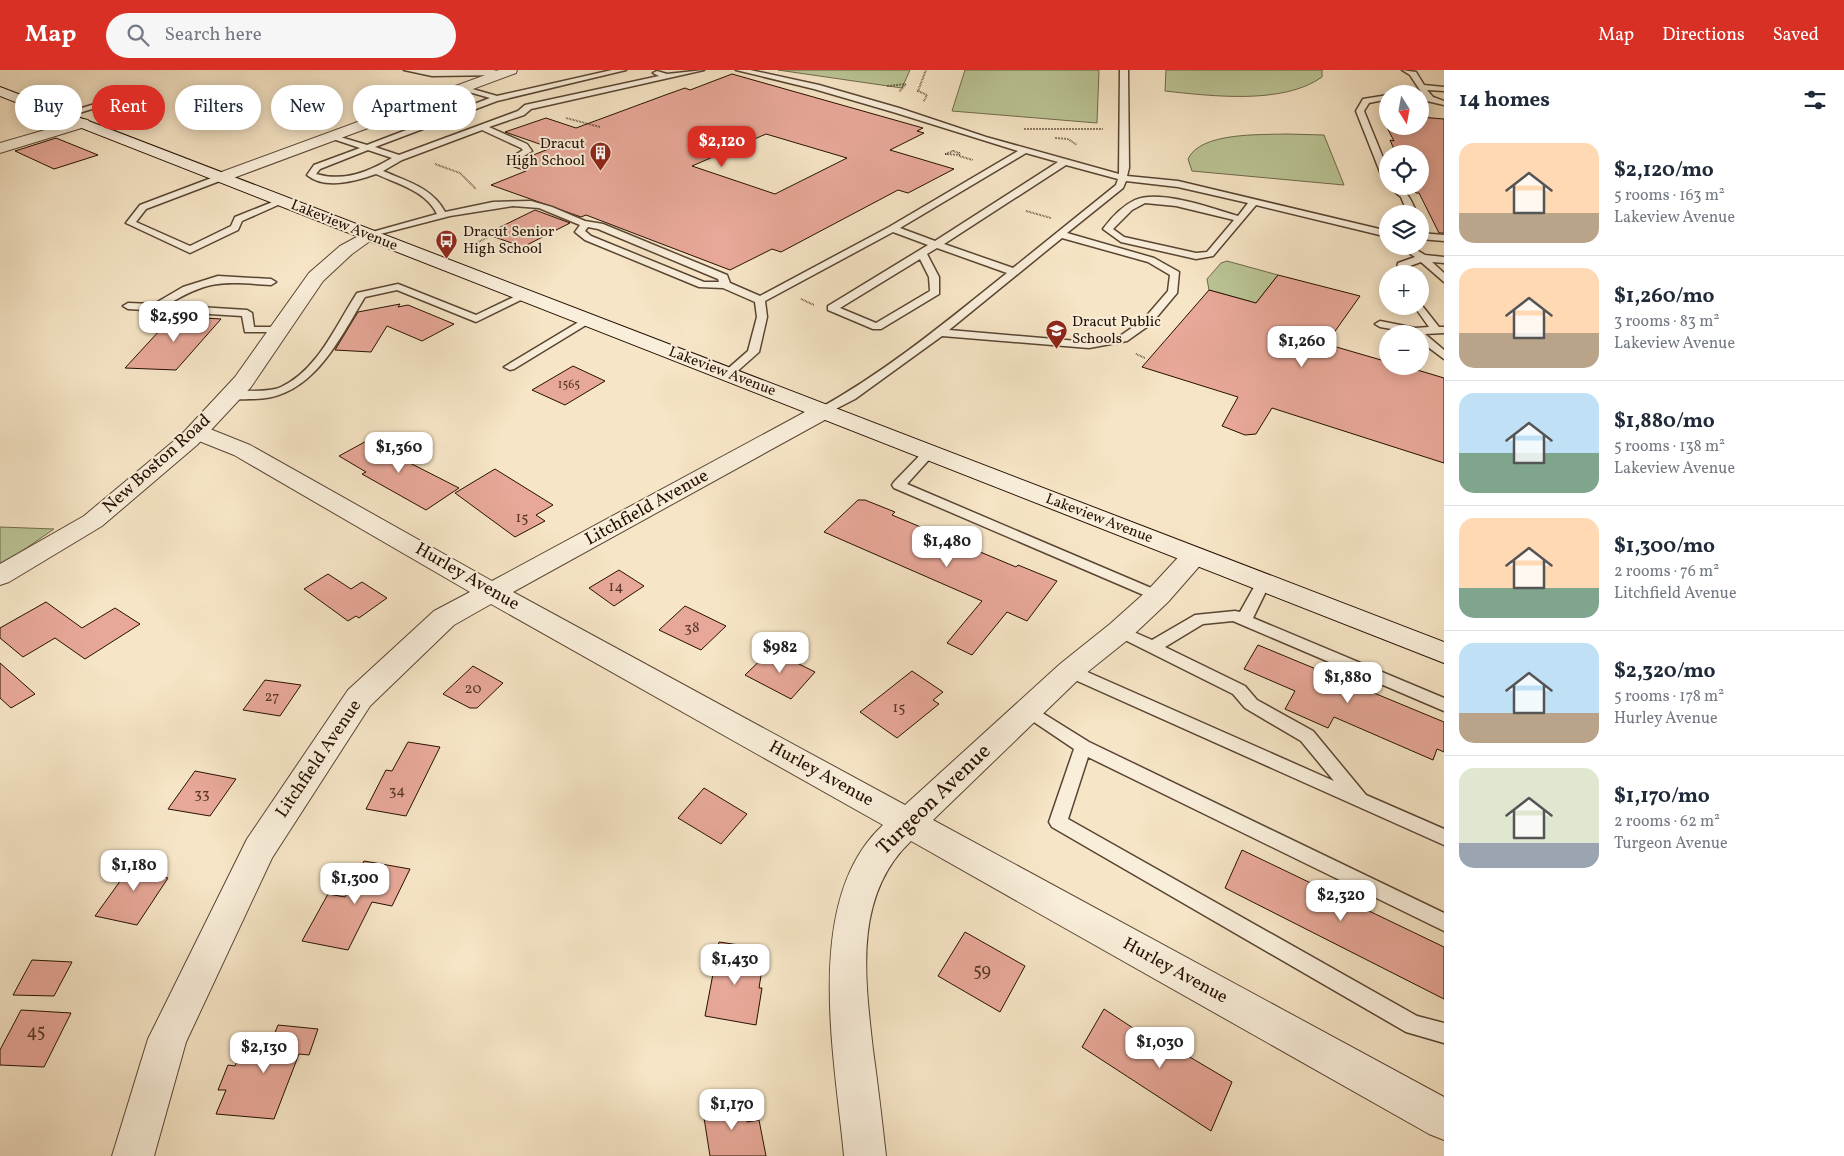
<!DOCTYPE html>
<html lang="en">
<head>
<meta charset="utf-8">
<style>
	:root { --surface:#fff; --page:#f6f6f7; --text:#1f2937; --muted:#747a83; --line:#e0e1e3; --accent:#d93025 }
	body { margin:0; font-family:Vollkorn,serif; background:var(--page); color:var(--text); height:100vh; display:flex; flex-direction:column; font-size:19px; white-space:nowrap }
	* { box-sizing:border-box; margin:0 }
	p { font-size:16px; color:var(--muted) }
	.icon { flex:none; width:28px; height:28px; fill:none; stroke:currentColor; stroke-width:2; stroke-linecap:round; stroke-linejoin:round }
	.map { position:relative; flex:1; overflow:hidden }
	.panel { display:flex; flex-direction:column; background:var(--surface); width:400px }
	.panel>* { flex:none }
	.guide { position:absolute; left:15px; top:15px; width:475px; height:45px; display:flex; gap:10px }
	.needle { width:32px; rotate:169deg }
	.fabs { position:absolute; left:1379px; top:15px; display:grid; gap:10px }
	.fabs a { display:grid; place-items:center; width:50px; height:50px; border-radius:50%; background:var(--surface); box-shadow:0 2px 12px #0003; font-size:25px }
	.price { position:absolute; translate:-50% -42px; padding:0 11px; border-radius:10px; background:#fff; color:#222; font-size:16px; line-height:32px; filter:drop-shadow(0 1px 2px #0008) }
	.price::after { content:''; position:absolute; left:50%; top:30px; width:15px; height:11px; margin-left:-8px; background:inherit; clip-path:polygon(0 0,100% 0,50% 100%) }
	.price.selected { background:var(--accent); color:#fff }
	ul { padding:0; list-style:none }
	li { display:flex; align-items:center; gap:15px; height:125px; padding:0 15px }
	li+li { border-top:1px solid var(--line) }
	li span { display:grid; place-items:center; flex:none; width:140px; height:100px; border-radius:15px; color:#555 }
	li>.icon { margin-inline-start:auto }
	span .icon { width:60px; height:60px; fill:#fffc; stroke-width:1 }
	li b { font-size:21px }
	h2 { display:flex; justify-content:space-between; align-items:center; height:60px; padding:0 15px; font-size:21px }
	.tag { padding:0 18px; border-radius:22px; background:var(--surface); box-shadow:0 2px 12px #0003; font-size:18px; line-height:45px }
	.tag.selected { background:var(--accent); color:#fff }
	header { display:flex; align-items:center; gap:30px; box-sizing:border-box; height:70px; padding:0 25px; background:var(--accent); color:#fff }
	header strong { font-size:24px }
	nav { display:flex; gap:28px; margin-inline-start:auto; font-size:18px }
	.search { width:350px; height:45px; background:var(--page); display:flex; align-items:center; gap:12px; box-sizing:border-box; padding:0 18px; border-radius:28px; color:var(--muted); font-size:19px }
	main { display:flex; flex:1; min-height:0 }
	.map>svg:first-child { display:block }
	.green { fill:#bbc596; stroke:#706a4b }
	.building { fill:#e8a899; stroke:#261000; fill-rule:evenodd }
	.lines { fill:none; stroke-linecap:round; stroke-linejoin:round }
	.service-casing { stroke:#5a4532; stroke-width:3 }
	.minor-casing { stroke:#5a4532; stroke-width:2 }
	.tertiary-casing { stroke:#5a4532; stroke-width:2 }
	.secondary-casing { stroke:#261000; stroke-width:2 }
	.path { stroke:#261000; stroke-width:2; stroke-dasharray:0.5 1; stroke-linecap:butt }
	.service { fill:#f9eeda; fill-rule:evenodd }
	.minor { fill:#f9eeda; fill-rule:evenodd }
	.tertiary { fill:#f9eeda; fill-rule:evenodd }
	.secondary { fill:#f9eeda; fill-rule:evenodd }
	.labels { text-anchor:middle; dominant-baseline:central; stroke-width:4; stroke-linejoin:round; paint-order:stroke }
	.far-number-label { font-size:12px; fill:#563626 }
	.far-poi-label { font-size:15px; fill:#261000; stroke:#f9eeda; text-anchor:start }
	.far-street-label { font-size:15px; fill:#261000; stroke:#f9eeda }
	.number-label { font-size:15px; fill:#563626 }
	.street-label { font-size:18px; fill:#261000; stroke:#f9eeda }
	.near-number-label { font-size:18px; fill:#563626 }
	.near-street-label { font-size:21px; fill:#261000; stroke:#f9eeda }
</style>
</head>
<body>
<header>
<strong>Map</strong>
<div class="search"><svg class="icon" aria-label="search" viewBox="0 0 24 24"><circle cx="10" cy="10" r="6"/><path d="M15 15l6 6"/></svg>Search here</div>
<nav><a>Map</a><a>Directions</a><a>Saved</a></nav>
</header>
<main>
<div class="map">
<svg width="1444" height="1086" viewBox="0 0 1444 1086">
	<rect width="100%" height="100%" fill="#f6e5c6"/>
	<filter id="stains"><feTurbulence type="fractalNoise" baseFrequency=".004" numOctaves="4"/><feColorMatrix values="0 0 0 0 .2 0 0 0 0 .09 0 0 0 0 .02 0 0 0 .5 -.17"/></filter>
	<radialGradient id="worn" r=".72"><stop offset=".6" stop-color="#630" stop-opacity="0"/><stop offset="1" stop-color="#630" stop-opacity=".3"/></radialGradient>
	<path class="green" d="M 778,0 L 910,0 L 902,18 Z
		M 965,0 L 1099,0 L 1097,53 L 952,41 Z
		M 1166,0 L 1322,0 L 1322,7 C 1283,35 1211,26 1165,21 Z
		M 1286,64 L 1324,65 L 1344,115 L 1192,101 L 1188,89 C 1200,62 1260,65 1286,64 Z
		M 1227,191 L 1278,205 L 1256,233 L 1209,220 L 1207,209 L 1221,193 Z
		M 0,457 L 54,459 L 0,496 Z"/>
	<path class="building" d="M 732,4 L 923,58 L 917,61 L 924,63 L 890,80 L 954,99 L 908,123 L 898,120 L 781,182 L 772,179 L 730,200 L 586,145 L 581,147 L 491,115 L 526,101 L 508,95 L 551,78 L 505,62 L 546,48 L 576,58 L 668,24 L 685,18 L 690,20 ZM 766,64 L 847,88 L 775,124 L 692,96 Z
		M 1380,44 L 1388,44 L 1388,56 L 1420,56 L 1420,47 L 1444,49 L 1444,163 L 1439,163 L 1419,123 L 1416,123 L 1412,116 L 1420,116 L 1420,84 L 1396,84 L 1390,70 L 1394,71 Z
		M 56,68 L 98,85 L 54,99 L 15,81 Z
		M 535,140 L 570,153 L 523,177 L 486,164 Z
		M 1278,205 L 1360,226 L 1326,274 L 1388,292 L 1388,296 L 1404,296 L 1444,308 L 1444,393 L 1272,338 L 1256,364 L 1245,365 L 1222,356 L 1238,327 L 1142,297 L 1209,220 L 1256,233 Z
		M 400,234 L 398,237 L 408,235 L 454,254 L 422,271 L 387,256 L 371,282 L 335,280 L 358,242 Z
		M 173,246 L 221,249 L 176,300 L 125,298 Z
		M 573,296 L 605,311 L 565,335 L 532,320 Z
		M 372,368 L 409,387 L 404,390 L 459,418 L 426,440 L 362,404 L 366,402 L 339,386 Z
		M 495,399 L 553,435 L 536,445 L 545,451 L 515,467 L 455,423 Z
		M 858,430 L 865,430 L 895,442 L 892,445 L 1016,497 L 1018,495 L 1057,511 L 1027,551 L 1007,542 L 972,585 L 947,573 L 982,531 L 824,462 Z
		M 619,500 L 644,516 L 614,536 L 589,518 Z
		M 328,504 L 351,519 L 362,512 L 387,528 L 359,548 L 356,546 L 348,551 L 304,519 Z
		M 46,532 L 82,558 L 115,538 L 140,554 L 85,589 L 55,568 L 23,587 L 0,568 L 0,558 Z
		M 685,536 L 726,556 L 701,580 L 659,560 Z
		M 1258,575 L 1444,652 L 1444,682 L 1437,679 L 1433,690 L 1334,647 L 1328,658 L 1285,639 L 1295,621 L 1244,599 Z
		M 771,580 L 815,602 L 791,629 L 745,605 Z
		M 0,593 L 35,624 L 11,638 L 0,628 Z
		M 473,596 L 503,613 L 477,638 L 470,638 L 443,624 Z
		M 912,601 L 943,622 L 933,630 L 939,634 L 897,668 L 860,642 Z
		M 265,610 L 301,615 L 280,646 L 243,640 Z
		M 408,672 L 440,677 L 406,746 L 366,739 L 386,700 L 392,701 Z
		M 195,701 L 236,709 L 210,746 L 168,739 Z
		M 704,718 L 747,744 L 721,774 L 678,748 Z
		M 1242,780 L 1444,877 L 1444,929 L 1225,818 Z
		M 139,785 L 165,790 L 154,805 L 168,808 L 137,855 L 95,846 Z
		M 364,791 L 410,799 L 392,836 L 372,832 L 348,880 L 302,871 L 328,824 L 345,827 Z
		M 965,862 L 1025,896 L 1000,942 L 938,906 Z
		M 719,872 L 746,876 L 744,891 L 763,893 L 759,918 L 762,918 L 756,955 L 705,946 Z
		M 32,890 L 72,892 L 54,926 L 13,925 Z
		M 1104,939 L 1159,975 L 1161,970 L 1232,1012 L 1211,1061 L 1082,977 Z
		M 21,940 L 71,943 L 44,997 L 0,995 L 0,980 Z
		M 278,955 L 318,959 L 309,985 L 299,984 L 274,1049 L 216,1044 L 226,1020 L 218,1020 L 228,995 L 235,996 L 245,973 L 270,975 Z
		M 735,1029 L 735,1036 L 745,1035 L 747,1052 L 759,1050 L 766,1086 L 710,1086 L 702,1035 Z"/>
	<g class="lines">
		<defs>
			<path id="service" d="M 404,0 L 493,0 L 509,3 L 505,5 L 432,6 Z
				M 612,0 L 626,0 L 497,31 L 375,77 L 399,85 L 518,41 L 525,35 L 659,6 L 653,3 L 657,1 L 667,4 L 704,0 L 531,39 L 524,45 L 489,57 L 527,74 L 532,81 L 519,89 L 512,87 L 523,80 L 521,78 L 482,60 L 402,90 L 383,101 C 406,111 433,118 445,142 L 493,132 L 531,131 L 552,137 L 585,151 L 603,154 L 727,205 L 730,213 L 760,226 L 889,157 L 1018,81 L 893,42 L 814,19 L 736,0 L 750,0 L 819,15 L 899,38 L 986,67 L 1119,104 L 1120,0 L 1128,0 L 1129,98 L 1127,106 L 1178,111 L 1388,161 L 1388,167 L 1256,135 L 1213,186 L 1196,189 L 1121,172 L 1103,159 C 1111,148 1122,136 1135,130 C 1160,119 1211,138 1238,146 L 1248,133 L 1178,117 L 1126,111 L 1123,118 L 1067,163 L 1154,188 L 1179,202 L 1177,223 L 1151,254 L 1127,271 L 1089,278 L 942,266 L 855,329 L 824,345 L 818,341 L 820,338 C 887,301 947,251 1007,203 L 937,178 L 927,184 L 939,207 L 939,224 L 881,259 L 873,259 L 828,240 L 828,236 L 928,175 L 893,162 L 765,231 L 767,247 L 759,282 L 732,306 L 728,307 L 722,304 L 724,302 L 748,281 L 757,247 L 755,232 L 723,218 L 699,217 L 585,170 L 575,162 L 580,155 L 539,138 L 513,136 L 450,146 L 365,168 L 365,164 L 437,144 C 426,121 398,114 376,104 C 356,111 325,120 307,105 L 314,95 L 360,78 L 330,68 L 330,64 L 367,75 L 490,28 L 462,20 L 462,16 L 497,26 ZM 368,80 L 392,88 C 368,102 344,112 316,104 L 320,99 ZM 1026,83 L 1058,92 L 935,171 L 900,158 ZM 1066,95 L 1118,109 L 1116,115 L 1013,198 L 944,174 ZM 1145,133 L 1176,136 L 1234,150 L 1207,182 L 1196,183 L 1124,167 L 1113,159 L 1132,140 ZM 588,157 L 598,159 L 718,209 L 719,212 L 704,212 L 591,166 L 585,161 ZM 1062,168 L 1148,192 L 1170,205 L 1168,221 L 1143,250 L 1120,266 L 1089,272 L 949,260 ZM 920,189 L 929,207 L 930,221 L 876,253 L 840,238 Z
				M 1402,0 L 1416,2 L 1424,15 L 1444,17 L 1444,21 L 1427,20 L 1433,27 L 1444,31 L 1444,35 L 1427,31 L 1410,5 Z
				M 147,18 L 154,20 L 66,47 L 59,45 Z
				M 1388,25 L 1388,29 L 1369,33 L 1364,41 L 1388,100 L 1388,114 L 1384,112 L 1356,41 L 1363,29 Z
				M 222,104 L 226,107 L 225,109 L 146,139 L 136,152 L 190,176 L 231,156 L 235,147 L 280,129 L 287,131 L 242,151 L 238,160 L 190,183 L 126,153 L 140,135 Z
				M 1388,116 C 1406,116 1411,129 1417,144 L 1408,144 L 1401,127 Z
				M 1420,163 L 1444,165 L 1444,171 L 1420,169 Z
				M 1398,176 L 1410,176 L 1425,185 L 1444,187 L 1444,193 L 1432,192 L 1444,203 L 1444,212 L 1421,192 L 1407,197 L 1406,204 L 1396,204 L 1398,193 L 1415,187 Z
				M 218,206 L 271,209 L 276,212 L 271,215 C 223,212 210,209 167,235 L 247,240 L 252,243 L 254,257 L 280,257 L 285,260 L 284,262 L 245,262 L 242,246 L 128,239 L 123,236 L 128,233 L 154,234 L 183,217 Z
				M 398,214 L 476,245 L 520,224 L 528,224 L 529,226 L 476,252 L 397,220 L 365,227 C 338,271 311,331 251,329 C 243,329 231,331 225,325 C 232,318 267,324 281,317 C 318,300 336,255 357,223 Z
				M 1420,233 L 1439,257 L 1444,257 L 1444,263 L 1425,264 L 1444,280 L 1444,289 L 1420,271 L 1420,264 L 1380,257 L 1375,254 L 1380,251 L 1415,258 L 1429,257 L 1414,236 L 1420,236 Z
				M 587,247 L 592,250 L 591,252 L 514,299 L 510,300 L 504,297 Z
				M 929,379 L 935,383 L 907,414 L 1163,523 L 1165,526 L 1163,529 L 1153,529 L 894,418 L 892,415 L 894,412 L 925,380 Z
				M 1263,508 L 1270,513 L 1253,548 L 1444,628 L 1444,641 L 1233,551 L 1203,554 L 1165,577 L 1245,616 L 1257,630 L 1313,661 L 1366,725 L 1444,759 L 1444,775 L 1064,605 L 1062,601 L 1064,597 L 1076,597 L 1334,711 L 1301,671 L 1245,638 L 1233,624 L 1115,565 L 1112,561 L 1115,557 L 1120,556 L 1152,570 L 1195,545 L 1235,541 L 1240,542 L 1258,510 Z
				M 1028,634 L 1089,672 L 1444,843 L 1444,861 L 1088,687 L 1068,749 L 1417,946 L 1444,953 L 1444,973 L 1406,962 L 1052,757 L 1049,752 L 1074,679 L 1022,644 L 1020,640 L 1022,636 Z"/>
			<path id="minor" d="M 499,0 L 517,0 L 516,3 L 228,110 L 216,110 L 214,107 L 216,104 Z
				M 83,49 L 88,50 L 90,53 L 88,56 L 0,83 L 0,73 Z
				M 824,334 L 832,336 L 835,341 L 832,346 L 513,522 L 905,735 L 1060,594 L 1110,554 L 1148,520 L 1185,480 L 1194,478 L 1203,480 L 1207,486 L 1203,492 L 1168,532 L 1130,568 L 1080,608 L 933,750 L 1444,1027 L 1444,1070 L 1429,1064 L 911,771 C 853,826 865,908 873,980 C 878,1015 882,1051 886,1086 L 844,1086 C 835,988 802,829 883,755 L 491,534 L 454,555 L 370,636 L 272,788 L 186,972 L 154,1086 L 112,1086 L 148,969 L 247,769 L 348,620 L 434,541 L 470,522 L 234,385 L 189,367 L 186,362 L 189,357 L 197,355 L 205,357 L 250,375 L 492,511 L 816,336 Z"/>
			<path id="tertiary" d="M 368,161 L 374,162 L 377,166 L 352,184 L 323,211 L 251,317 L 197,375 L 102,456 L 9,512 L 0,515 L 0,494 L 84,446 L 181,365 L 235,307 L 309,203 L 340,176 Z"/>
			<path id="secondary" d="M 0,17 L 1444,572 L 1444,593 L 0,26 Z"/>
		</defs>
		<use href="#service" class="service-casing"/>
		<use href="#minor" class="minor-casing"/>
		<use href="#tertiary" class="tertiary-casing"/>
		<use href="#secondary" class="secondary-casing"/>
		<path class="path" d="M 887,16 L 906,14 L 899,22
			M 924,31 L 927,25 L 918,21 L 926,0
			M 566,48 L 600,57
			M 1024,59 L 1103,59
			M 1055,68 L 1068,69 L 1077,75
			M 953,81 L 959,83 L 960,85 L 946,84 Z
			M 959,86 L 973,90
			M 435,94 L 460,103 L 476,119
			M 1026,141 L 1051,148
			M 467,178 L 488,167
			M 801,229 L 814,235
			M 1136,284 L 1145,288"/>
		<use href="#service" class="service"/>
		<use href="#minor" class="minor"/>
		<use href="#tertiary" class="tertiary"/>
		<use href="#secondary" class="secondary"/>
	</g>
	<defs>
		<symbol id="building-pin" viewBox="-11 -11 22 30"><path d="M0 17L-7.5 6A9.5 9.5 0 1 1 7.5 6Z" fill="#8f2418" stroke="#f9eeda"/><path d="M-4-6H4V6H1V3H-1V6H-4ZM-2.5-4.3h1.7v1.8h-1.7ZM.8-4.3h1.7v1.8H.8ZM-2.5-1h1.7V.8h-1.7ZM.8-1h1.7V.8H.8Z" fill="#fff"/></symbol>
		<symbol id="bus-pin" viewBox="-11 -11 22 30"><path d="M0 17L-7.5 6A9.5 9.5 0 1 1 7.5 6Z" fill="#8f2418" stroke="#f9eeda"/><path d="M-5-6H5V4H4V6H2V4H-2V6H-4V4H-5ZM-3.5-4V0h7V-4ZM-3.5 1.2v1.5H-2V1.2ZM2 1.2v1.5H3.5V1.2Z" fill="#fff"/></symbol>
		<symbol id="school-pin" viewBox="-11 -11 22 30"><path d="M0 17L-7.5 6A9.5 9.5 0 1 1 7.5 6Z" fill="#8f2418" stroke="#f9eeda"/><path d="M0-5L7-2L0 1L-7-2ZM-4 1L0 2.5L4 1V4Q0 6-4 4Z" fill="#fff"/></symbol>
	</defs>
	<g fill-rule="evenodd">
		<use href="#building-pin" x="588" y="70" width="25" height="34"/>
		<use href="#bus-pin" x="434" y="158" width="25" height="34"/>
		<use href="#school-pin" x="1044" y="248" width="25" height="34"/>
	</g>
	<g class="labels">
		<g class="far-number-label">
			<text x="569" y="315">1565</text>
		</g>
		<g class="far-poi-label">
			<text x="585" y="74" text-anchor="end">Dracut<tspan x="585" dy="17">High School</tspan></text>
			<text x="463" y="162">Dracut Senior<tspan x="463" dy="17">High School</tspan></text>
			<text x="1072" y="252">Dracut Public<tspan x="1072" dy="17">Schools</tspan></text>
		</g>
		<g class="far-street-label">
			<text transform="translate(344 156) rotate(22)">Lakeview Avenue</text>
			<text transform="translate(722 302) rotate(21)">Lakeview Avenue</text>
			<text transform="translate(1099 449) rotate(21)">Lakeview Avenue</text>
		</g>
		<g class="number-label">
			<text x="522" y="448">15</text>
			<text x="616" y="517">14</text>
			<text x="692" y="558">38</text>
			<text x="473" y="619">20</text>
			<text x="272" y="627">27</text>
			<text x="899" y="638">15</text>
			<text x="397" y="721">34</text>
			<text x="202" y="724">33</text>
		</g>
		<g class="street-label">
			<text transform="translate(157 394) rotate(-42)">New Boston Road</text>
			<text transform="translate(647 438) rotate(-29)">Litchfield Avenue</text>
			<text transform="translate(467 507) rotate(30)">Hurley Avenue</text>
			<text transform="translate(319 689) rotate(-56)">Litchfield Avenue</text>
			<text transform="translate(821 704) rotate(29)">Hurley Avenue</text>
			<text transform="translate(1175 901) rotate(29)">Hurley Avenue</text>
		</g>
		<g class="near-number-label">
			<text x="982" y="901">59</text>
			<text x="36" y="962">45</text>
		</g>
		<g class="near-street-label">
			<text transform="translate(934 730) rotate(-44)">Turgeon Avenue</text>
		</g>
	</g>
	<rect width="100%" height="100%" filter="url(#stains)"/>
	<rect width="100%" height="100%" fill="url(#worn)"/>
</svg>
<div class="fabs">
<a><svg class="needle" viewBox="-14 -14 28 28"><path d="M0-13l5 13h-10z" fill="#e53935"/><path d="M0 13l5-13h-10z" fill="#747a83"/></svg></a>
<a><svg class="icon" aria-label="locate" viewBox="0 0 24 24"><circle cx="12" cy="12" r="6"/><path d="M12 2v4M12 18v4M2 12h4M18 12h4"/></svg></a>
<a><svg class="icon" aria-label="layers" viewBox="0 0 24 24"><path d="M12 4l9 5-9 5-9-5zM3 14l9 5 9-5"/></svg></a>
<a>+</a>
<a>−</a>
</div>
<b class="price selected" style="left:722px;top:98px">$2,120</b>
<b class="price" style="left:174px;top:273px">$2,590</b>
<b class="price" style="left:1302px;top:298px">$1,260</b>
<b class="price" style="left:399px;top:404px">$1,360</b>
<b class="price" style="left:947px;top:498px">$1,480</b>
<b class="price" style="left:780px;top:604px">$982</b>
<b class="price" style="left:1348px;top:634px">$1,880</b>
<b class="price" style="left:134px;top:822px">$1,180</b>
<b class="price" style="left:355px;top:835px">$1,300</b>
<b class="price" style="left:1341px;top:852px">$2,320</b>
<b class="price" style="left:735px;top:916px">$1,430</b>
<b class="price" style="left:1160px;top:999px">$1,030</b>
<b class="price" style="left:264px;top:1004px">$2,130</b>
<b class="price" style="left:732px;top:1061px">$1,170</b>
<div class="guide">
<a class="tag">Buy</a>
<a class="tag selected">Rent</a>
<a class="tag">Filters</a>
<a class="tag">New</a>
<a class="tag">Apartment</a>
</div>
</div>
<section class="panel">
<h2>14 homes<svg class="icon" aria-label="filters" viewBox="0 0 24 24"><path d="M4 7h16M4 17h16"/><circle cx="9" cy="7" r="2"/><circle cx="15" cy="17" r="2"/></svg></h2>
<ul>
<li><span style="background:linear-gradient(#ffd9b3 70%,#b9a48a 0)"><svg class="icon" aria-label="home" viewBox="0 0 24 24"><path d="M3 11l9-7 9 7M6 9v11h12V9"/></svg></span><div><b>$2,120/mo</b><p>5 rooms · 163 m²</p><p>Lakeview Avenue</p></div></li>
<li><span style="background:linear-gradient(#ffd9b3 65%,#b9a48a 0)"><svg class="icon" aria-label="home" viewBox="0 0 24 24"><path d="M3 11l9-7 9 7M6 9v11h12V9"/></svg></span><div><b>$1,260/mo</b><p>3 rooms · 83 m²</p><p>Lakeview Avenue</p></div></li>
<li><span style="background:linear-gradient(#bfe0f5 60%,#7fa58c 0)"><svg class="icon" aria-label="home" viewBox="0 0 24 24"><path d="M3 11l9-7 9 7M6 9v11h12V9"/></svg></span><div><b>$1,880/mo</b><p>5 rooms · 138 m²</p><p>Lakeview Avenue</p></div></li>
<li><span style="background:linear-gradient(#ffd9b3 70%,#7fa58c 0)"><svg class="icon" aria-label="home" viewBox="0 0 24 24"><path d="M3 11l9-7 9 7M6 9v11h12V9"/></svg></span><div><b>$1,300/mo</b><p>2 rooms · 76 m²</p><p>Litchfield Avenue</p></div></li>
<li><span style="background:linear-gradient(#bfe0f5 70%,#b9a48a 0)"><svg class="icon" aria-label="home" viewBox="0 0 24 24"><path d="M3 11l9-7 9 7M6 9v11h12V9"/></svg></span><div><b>$2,320/mo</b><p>5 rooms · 178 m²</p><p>Hurley Avenue</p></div></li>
<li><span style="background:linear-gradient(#dfe7d0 75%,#9aa5b1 0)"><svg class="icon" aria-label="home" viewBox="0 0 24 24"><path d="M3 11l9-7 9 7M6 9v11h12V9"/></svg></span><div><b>$1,170/mo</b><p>2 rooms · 62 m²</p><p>Turgeon Avenue</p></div></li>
</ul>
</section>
</main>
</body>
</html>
